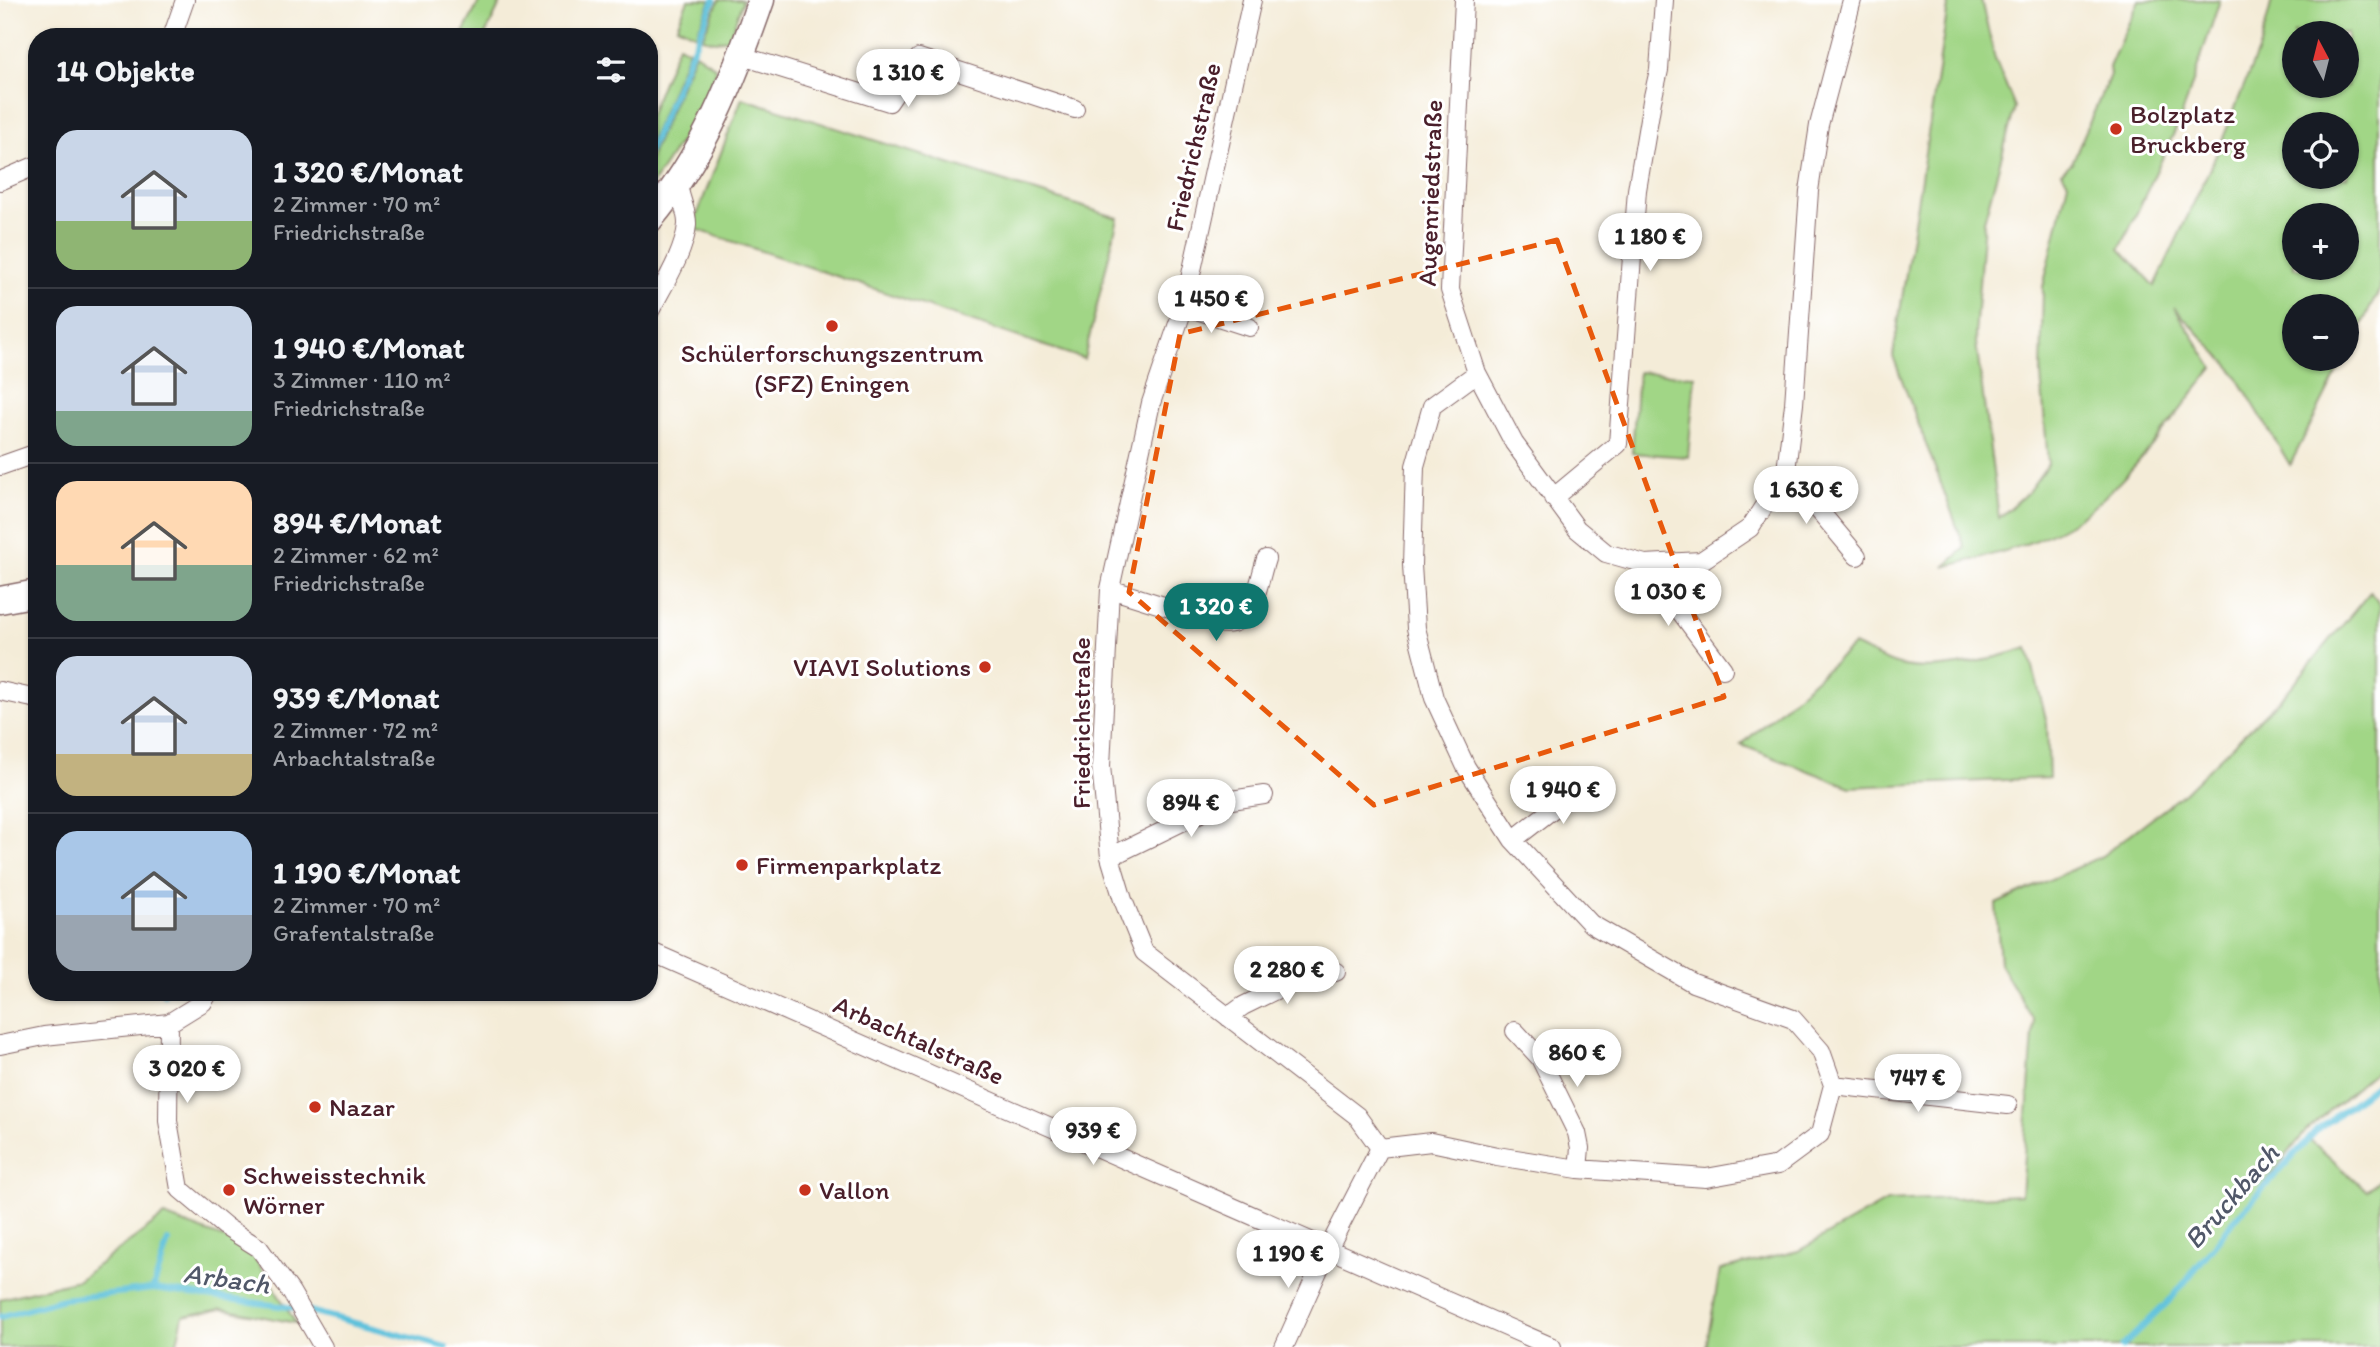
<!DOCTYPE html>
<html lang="de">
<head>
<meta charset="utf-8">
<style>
	:root { --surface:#171b24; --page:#20242c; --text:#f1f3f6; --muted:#9ea1a6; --line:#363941; --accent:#0f766e }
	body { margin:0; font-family:Itim,sans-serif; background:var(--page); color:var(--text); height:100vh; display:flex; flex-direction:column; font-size:26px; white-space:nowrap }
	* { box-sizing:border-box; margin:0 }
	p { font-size:23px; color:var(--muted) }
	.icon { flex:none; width:38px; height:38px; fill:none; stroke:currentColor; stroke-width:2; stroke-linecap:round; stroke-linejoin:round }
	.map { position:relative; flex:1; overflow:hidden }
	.details { position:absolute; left:28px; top:28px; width:630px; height:973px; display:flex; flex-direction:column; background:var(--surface); border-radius:28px; box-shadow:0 2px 5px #0004 }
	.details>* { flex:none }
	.needle { width:46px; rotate:353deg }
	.buttons { position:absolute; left:2282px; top:21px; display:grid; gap:14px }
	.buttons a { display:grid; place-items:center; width:77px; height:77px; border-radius:50%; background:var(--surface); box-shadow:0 2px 5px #0004; font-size:35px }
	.price { position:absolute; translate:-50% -60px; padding:0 16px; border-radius:24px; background:#fff; color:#222; font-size:23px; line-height:46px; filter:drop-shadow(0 2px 4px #0008) }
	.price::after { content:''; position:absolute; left:50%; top:42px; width:21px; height:16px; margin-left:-10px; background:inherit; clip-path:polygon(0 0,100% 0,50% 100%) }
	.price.selected { background:var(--accent); color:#fff }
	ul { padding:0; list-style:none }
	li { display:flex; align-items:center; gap:21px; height:175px; padding:0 28px }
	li+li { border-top:2px solid var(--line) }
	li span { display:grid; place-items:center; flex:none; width:196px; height:140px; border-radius:21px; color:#555 }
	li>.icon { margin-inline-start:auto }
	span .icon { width:84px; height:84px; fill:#fffc; stroke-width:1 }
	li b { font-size:30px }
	h2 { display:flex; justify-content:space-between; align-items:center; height:84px; padding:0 28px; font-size:30px }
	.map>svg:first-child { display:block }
	.green { fill:#a1d686; stroke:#767a58; stroke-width:2; fill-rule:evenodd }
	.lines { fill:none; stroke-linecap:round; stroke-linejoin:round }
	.stream { stroke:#5dc1db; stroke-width:6 }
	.minor-casing { stroke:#866768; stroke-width:20 }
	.secondary-casing { stroke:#866768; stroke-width:29 }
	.minor { stroke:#fff; stroke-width:18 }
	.secondary { stroke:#fff; stroke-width:26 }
	.marked { fill:none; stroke:#e8590c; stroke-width:5; stroke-dasharray:14 9; stroke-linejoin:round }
	.poi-dot { fill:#c8321e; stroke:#fff; stroke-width:2.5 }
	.labels { text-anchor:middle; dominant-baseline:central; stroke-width:6; stroke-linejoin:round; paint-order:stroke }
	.poi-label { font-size:26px; fill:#4a1f2b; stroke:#fff; text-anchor:start }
	.street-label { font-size:26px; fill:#4a1f2b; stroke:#fff }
	.water-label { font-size:28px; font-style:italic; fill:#515869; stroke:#fff }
</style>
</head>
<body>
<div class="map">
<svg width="2380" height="1347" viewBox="0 0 2380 1347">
	<rect width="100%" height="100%" fill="#fff"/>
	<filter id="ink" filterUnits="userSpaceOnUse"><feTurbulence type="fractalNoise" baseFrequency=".0143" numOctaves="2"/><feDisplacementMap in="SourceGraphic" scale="14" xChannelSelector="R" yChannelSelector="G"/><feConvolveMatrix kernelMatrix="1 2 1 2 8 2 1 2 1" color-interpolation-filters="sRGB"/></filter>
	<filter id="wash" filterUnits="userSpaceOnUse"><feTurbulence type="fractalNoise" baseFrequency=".00686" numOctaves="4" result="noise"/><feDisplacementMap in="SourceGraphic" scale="28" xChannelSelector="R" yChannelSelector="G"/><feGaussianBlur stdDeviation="1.57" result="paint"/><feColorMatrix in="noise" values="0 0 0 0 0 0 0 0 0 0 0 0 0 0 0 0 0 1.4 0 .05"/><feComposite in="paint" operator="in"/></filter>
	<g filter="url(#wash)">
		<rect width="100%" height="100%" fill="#f4ecd8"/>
		<path class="green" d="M 480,0 L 502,0 L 484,37 L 461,37 Z
			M 688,0 L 711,0 L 696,35 L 677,26 Z
			M 719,0 L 743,0 L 729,39 L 715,41 L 702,38 Z
			M 1949,0 L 1981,0 L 1995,59 L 2015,107 L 1984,221 L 1975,335 L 1999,518 L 2028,492 L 2048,464 L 2041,375 L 2043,287 L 2068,182 L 2061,172 L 2072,163 L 2110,75 L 2109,67 L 2139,0 L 2220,0 L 2181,118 L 2120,249 L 2155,286 L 2217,153 L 2261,43 L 2272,0 L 2380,0 L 2380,289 L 2347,353 L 2347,306 L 2294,306 L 2294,359 L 2344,359 L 2290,465 L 2233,370 L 2174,307 L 2213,368 C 2174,416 2123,491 2071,523 C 2033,546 1987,556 1944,567 L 1965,548 L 1893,356 ZM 2294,33 L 2347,33 L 2347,86 L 2294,86 ZM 2294,124 L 2347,124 L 2347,177 L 2294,177 ZM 2294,215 L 2347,215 L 2347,268 L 2294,268 Z
			M 678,45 L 689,50 L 649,145 L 649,116 Z
			M 695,53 L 714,66 L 716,72 L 691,125 L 649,189 L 649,160 Z
			M 742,98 L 1118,218 L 1084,359 L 692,228 Z
			M 1638,372 L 1695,376 L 1688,457 L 1632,453 Z
			M 2370,592 L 2380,604 L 2380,1067 L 2306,1131 L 2251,1200 L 2309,1139 L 2367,1191 L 2380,1178 L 2380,1347 L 1706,1347 L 1720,1270 L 1798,1251 L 1887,1201 L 2021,1195 L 2034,1021 L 2000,964 L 1996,904 L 2102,856 L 2184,793 L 2287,692 Z
			M 1854,645 C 1869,652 1884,661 1899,665 C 1936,674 1993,659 2028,648 L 2047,723 L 2049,778 L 1850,787 L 1741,745 Z
			M 164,1216 L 248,1247 L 296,1323 L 222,1309 L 183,1316 L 176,1347 L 0,1347 L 0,1299 L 78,1280 Z"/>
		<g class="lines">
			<path class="stream" d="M 649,151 L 714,0
				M 164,994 L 165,992
				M 153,1289 L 168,1241
				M 306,1310 L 446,1347
				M 0,1317 L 63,1299 L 153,1289 L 295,1308
				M 2122,1347 L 2173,1297 L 2236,1218 L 2317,1130 L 2380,1082"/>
		</g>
	</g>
	<g filter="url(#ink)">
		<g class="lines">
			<defs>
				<path id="minor" d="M 1252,0 L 1184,306 L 1151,403 L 1110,589 L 1101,766 L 1110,857 L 1123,900 L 1144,952 L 1357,1116 L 1380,1148 L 1328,1249 L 1284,1347
					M 1464,0 L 1450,290 L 1477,373 L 1514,443 L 1577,529 L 1606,553 L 1645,564 L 1701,561 L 1750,528 L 1786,471 L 1794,404 L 1809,191 L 1819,125 L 1852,0
					M 172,37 L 185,0
					M 742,56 L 889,102 L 919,58 L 1075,109
					M 0,181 L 37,165
					M 1184,306 L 1249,327
					M 649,313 C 662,287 684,255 687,225 C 688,211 678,196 678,181
					M 0,466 L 37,453
					M 1786,471 L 1857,556
					M 1553,498 L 1618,444 L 1637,190 L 1652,101 L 1659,70 L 1664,0
					M 1645,564 L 1723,669
					M 1110,589 L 1218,623 C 1254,630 1257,586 1266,559
					M 0,691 L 37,699
					M 1513,840 L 1589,781
					M 1110,857 L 1225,801 L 1264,795
					M 649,951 L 1552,1347
					M 1228,1017 L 1243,1006 L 1298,979 L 1336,972
					M 169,1023 L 168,1121 L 180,1189 L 224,1226 L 259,1248 L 291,1292 L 323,1347
					M 1515,1031 L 1540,1058 L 1577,1133 L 1580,1148 L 1578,1169
					M 0,1045 L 44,1036 L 169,1023 L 203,1002 L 209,992
					M 1833,1085 L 2008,1105
					M 1380,1148 L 1431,1142 L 1497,1156 L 1578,1169 L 1706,1178 L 1778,1165 L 1820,1134 L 1833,1085 L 1821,1051 L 1793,1019 L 1693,983 L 1591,924 L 1513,840 L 1466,767 L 1434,698 L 1416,628 L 1412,565 L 1415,466 L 1432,406 L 1477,373"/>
				<path id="secondary" d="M 649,220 C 704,156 734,78 761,0
					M 0,600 L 37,593"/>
			</defs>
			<use href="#minor" class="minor-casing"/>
			<use href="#secondary" class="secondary-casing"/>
			<use href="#minor" class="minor"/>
			<use href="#secondary" class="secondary"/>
		</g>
	</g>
	<path class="marked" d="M 1557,240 L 1724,697 L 1374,805 L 1129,592 L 1180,334 Z"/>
	<g class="poi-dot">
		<circle cx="2116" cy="129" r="7"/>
		<circle cx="832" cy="326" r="7"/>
		<circle cx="985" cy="667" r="7"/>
		<circle cx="742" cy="865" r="7"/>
		<circle cx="315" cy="1107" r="7"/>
		<circle cx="229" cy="1190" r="7"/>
		<circle cx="805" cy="1190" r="7"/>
	</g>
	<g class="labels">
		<g class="poi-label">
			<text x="2130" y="114">Bolzplatz<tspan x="2130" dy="30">Bruckberg</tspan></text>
			<text x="832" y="353" text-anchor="middle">Schülerforschungszentrum<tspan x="832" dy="30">(SFZ) Eningen</tspan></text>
			<text x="971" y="667" text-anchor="end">VIAVI Solutions</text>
			<text x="756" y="865">Firmenparkplatz</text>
			<text x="329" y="1107">Nazar</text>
			<text x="243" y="1175">Schweisstechnik<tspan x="243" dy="30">Wörner</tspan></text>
			<text x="819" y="1190">Vallon</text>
		</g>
		<g class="street-label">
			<text transform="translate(1193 147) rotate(-77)">Friedrichstraße</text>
			<text transform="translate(1430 193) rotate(-88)">Augenriedstraße</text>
			<text transform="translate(1081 723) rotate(-90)">Friedrichstraße</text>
			<text transform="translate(919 1040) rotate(24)">Arbachtalstraße</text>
		</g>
		<g class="water-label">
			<text transform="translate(2231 1196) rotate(-49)">Bruckbach</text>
			<text transform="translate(227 1278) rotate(8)">Arbach</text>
		</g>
	</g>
</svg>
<div class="buttons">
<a><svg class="needle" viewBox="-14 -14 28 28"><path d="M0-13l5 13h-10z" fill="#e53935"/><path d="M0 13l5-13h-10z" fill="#9ea1a6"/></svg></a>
<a><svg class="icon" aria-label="locate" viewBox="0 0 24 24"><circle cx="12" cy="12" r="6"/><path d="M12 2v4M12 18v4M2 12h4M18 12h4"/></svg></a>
<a>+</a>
<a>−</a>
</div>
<b class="price" style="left:908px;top:109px">1 310 €</b>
<b class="price" style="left:1650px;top:273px">1 180 €</b>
<b class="price" style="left:1211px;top:335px">1 450 €</b>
<b class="price" style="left:1806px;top:526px">1 630 €</b>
<b class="price" style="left:1668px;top:628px">1 030 €</b>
<b class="price selected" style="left:1216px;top:643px">1 320 €</b>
<b class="price" style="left:1563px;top:826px">1 940 €</b>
<b class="price" style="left:1191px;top:839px">894 €</b>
<b class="price" style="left:1287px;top:1006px">2 280 €</b>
<b class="price" style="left:1577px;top:1089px">860 €</b>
<b class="price" style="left:187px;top:1105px">3 020 €</b>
<b class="price" style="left:1918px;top:1114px">747 €</b>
<b class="price" style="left:1093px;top:1167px">939 €</b>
<b class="price" style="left:1288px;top:1290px">1 190 €</b>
<section class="details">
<h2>14 Objekte<svg class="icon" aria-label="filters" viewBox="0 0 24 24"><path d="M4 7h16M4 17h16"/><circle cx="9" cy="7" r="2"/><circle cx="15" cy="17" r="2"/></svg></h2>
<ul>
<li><span style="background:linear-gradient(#c9d6e8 65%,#8fb573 0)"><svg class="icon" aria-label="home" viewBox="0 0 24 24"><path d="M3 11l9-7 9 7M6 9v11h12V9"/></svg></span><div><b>1 320 €/Monat</b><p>2 Zimmer · 70 m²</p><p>Friedrichstraße</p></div></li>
<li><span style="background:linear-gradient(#c9d6e8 75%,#7fa58c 0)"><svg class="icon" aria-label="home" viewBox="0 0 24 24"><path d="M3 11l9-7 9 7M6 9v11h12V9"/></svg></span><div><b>1 940 €/Monat</b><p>3 Zimmer · 110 m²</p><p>Friedrichstraße</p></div></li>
<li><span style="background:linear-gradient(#ffd9b3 60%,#7fa58c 0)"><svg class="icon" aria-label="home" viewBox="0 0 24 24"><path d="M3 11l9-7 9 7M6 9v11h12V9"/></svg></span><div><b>894 €/Monat</b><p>2 Zimmer · 62 m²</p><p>Friedrichstraße</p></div></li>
<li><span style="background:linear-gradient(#c9d6e8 70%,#c2b280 0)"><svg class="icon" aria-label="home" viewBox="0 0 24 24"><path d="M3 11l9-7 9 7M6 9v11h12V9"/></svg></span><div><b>939 €/Monat</b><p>2 Zimmer · 72 m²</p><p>Arbachtalstraße</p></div></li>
<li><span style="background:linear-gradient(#a9c7e8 60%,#9aa5b1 0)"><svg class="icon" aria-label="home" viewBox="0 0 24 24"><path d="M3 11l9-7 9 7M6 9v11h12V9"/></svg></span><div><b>1 190 €/Monat</b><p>2 Zimmer · 70 m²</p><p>Grafentalstraße</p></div></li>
</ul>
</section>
</div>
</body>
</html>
